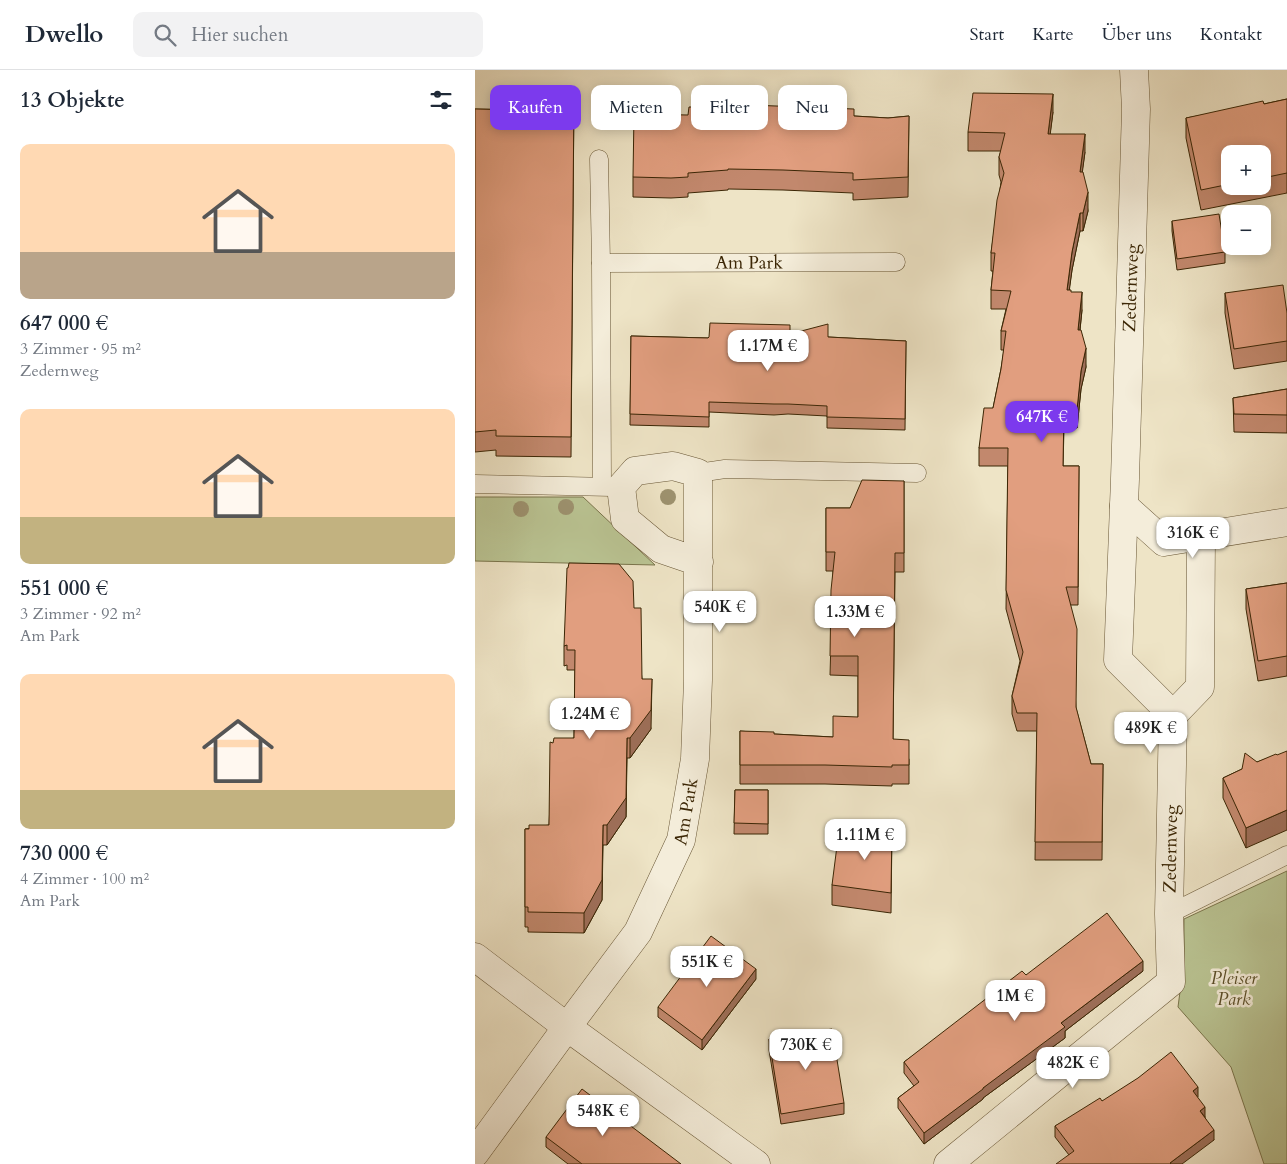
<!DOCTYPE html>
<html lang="de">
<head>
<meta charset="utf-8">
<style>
	:root { --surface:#fff; --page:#f2f2f3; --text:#1f2937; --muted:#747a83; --line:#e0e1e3; --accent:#7c3aed }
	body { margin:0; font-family:Cardo,serif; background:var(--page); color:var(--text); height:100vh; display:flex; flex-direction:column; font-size:19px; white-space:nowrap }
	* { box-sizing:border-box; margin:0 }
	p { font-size:16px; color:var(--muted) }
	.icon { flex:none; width:28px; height:28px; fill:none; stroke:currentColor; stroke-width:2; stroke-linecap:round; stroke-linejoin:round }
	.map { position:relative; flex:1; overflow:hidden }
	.drawer { display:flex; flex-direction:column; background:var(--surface); width:475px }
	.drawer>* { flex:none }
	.guide { position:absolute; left:15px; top:15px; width:475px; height:45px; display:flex; gap:10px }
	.tools { position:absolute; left:746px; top:75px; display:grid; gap:10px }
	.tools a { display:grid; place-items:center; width:50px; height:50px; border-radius:10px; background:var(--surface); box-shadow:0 2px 12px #0003; font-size:25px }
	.price { position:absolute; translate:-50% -42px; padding:0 11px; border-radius:10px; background:#fff; color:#222; font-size:16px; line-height:32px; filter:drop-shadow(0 1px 2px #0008) }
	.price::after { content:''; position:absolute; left:50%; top:30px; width:15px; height:11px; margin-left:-8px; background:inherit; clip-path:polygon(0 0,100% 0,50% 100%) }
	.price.current { background:var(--accent); color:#fff }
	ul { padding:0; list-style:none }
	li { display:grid; align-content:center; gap:10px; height:265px; padding:0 20px }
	li span { display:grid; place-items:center; height:155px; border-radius:10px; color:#555 }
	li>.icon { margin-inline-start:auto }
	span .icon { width:90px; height:90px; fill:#fffc; stroke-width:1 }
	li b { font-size:21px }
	h2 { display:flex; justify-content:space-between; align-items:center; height:60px; padding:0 20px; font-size:21px }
	.pill { padding:0 18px; border-radius:10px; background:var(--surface); box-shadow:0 2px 12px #0003; font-size:18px; line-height:45px }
	.pill.current { background:var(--accent); color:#fff }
	header { display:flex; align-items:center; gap:30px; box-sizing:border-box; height:70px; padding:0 25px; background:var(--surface); border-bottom:1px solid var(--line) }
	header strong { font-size:24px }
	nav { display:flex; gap:28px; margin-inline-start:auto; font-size:18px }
	.search { width:350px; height:45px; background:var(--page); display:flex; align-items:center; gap:12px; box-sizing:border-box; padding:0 18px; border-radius:10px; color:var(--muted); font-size:19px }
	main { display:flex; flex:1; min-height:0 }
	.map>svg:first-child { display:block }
	.green { fill:#bac493; stroke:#7a754c }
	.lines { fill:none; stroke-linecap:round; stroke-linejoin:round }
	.service-casing { stroke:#685635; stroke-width:19 }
	.minor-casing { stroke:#685635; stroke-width:29 }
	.service { stroke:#f4edda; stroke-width:18 }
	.minor { stroke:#f4edda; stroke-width:28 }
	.tree { fill:#9d926f }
	.wall { fill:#c2886d; stroke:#3b2605; fill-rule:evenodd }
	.shaded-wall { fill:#9e6f59; stroke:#3b2605 }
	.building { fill:#e19e7f; stroke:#3b2605 }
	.labels { text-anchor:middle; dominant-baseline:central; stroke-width:5; stroke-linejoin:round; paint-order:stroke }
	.street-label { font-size:18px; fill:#3b2605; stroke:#f4edda }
	.park-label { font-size:18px; font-style:italic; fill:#5b4e28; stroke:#f4edda }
</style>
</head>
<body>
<header>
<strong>Dwello</strong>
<div class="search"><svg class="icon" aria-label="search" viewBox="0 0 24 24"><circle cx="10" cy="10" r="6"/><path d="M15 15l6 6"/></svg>Hier suchen</div>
<nav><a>Start</a><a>Karte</a><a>Über uns</a><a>Kontakt</a></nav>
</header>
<main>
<section class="drawer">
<h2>13 Objekte<svg class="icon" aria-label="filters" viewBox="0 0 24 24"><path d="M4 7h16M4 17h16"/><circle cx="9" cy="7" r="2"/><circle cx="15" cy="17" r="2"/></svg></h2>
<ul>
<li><span style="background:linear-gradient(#ffd9b3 70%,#b9a48a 0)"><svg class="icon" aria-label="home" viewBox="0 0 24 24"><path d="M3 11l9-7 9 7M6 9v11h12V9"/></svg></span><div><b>647 000 €</b><p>3 Zimmer · 95 m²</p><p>Zedernweg</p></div></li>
<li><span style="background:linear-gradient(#ffd9b3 70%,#c2b280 0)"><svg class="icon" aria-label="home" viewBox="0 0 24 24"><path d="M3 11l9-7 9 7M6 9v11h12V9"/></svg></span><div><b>551 000 €</b><p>3 Zimmer · 92 m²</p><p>Am Park</p></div></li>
<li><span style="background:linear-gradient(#ffd9b3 75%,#c2b280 0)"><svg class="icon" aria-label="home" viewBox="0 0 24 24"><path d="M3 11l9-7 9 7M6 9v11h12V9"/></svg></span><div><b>730 000 €</b><p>4 Zimmer · 100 m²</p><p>Am Park</p></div></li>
</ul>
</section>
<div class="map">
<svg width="812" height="1094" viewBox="0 0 812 1094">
	<rect width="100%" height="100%" fill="#eee4c6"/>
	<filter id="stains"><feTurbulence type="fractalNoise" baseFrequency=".004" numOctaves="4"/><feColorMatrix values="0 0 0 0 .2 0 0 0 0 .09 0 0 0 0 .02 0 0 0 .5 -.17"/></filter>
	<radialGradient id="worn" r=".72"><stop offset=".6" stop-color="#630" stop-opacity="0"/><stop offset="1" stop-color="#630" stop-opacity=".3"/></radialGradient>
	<path class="green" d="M 0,427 L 108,427 L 180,495 L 0,491 Z
		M 812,801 L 812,1094 L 789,1094 L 756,997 L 703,937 L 709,891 L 709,849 Z"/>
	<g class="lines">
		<defs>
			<g id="service">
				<path d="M 124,89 L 126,193 L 127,416"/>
				<path id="s1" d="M 126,193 L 421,192"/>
				<path d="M 223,403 L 250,399 L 442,403"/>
				<path d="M 0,414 L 137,417"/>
				<path d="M 694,844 L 812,785"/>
			</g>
			<g id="minor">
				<path d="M 659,0 L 661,39 L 650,409 L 643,590 L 698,645"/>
				<path d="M 649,436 L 689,472 L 812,452"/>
				<path d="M 0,887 L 92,957 L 281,1094"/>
				<path id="s2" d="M 0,1083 L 92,957 L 163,862 L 206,770 L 220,689 L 223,610 L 223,403 L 198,396 L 160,401 L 146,417 L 150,449 L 186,479 L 224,492"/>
				<path id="s3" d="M 473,1094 L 696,912 L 694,844 L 698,645 L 725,617 L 726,466"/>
			</g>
		</defs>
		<use href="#service" class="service-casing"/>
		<use href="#minor" class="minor-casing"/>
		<use href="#service" class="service"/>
		<use href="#minor" class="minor"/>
	</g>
	<g class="tree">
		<circle cx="193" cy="427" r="8"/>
		<circle cx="91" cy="437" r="8"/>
		<circle cx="46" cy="439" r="8"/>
	</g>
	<path class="wall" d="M 99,24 L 96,387 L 21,386 L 21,380 L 0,382 L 0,39 L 47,40 Z
		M 812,29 L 812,123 L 726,140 L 711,68 L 711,48 L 789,34 ZM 755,84 L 788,84 L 788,116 L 755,116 Z
		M 578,42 L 575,64 L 610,82 L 607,102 L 613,141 L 608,161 L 605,161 L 597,200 L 594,220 L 596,222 L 607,240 L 605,260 L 611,297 L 606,319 L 602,358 L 589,358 L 588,396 L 604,396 L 603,535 L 595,535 L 601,638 L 616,694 L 628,694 L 627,790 L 560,790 L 562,661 L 542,661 L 537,644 L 537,626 L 545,591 L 531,539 L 533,396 L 504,396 L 504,378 L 518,338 L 526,299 L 529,280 L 526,280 L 526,261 L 531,239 L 516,239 L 516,220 L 518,201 L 516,201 L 516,183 L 526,112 L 524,105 L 524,87 L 526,81 L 493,81 L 493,62 Z
		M 213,45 L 379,46 L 413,48 L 434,46 L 433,127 L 378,130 L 378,123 L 308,120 L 253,119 L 253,120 L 213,123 L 213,127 L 196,128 L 158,127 L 158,107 Z
		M 697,151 L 750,182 L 750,193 L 702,200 L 697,161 Z
		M 750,223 L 812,243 L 812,291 L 759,299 L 750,243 Z
		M 315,264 L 353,267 L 431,271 L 430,360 L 352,358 L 352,346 L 313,344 L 299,345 L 234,342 L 234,357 L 155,355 L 156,266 L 233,268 Z
		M 812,319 L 812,363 L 759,362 L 758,328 Z
		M 429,411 L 429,502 L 420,502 L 418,669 L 434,689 L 434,714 L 417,714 L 417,716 L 350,714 L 265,714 L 265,661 L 299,664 L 358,667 L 383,647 L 383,606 L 355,605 L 358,501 L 351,501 L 351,438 L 375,438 Z
		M 812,513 L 812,606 L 783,611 L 771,539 L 771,519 Z
		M 159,538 L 167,609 L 176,659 L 155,688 L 152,688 L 151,747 L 132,775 L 128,775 L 127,830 L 109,863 L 53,862 L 53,857 L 50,857 L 50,759 L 74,755 L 78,673 L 99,668 L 100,600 L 92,600 L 92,595 L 89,596 L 89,576 Z
		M 802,685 L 771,778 L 748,728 L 748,708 L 782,692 Z
		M 260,720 L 293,720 L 293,764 L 259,764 Z
		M 417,758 L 416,843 L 357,835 L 357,815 L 381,769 Z
		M 668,901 L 590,961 L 590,968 L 508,1028 L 508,1029 L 449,1074 L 423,1038 L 423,1028 L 439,1016 L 429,1003 L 429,992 L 551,905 Z
		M 281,909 L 227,980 L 183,947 L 183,937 Z
		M 294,969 L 369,1033 L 369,1044 L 306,1054 L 294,980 Z
		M 722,1027 L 739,1070 L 594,1085 L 580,1067 L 580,1056 L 627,1031 Z
		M 71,1067 L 206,1094 L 93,1094 L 71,1077 Z"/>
	<path class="shaded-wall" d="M 578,24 L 578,42 L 573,82 L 573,64 Z
		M 610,64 L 610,82 L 605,120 L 605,102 Z
		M 613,122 L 613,141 L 608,161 L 608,143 Z
		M 605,143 L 605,161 L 597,200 L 592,238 L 592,220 L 597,182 Z
		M 607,222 L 607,240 L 603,278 L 603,260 Z
		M 611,278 L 611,297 L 606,319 L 602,358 L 602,340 L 606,301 Z
		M 177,609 L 176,659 L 155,688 L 155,668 Z
		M 152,668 L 151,747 L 132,775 L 132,755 Z
		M 812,740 L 812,760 L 771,778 L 771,758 Z
		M 128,755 L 127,830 L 109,863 L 109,843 Z
		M 668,891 L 668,901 L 590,961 L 590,968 L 508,1028 L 508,1029 L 449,1074 L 449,1063 L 508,1018 L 586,953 Z
		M 281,899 L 281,909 L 227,980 L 227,970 Z
		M 723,1017 L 723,1027 L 718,1031 L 718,1021 Z
		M 730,1037 L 730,1047 L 725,1041 Z
		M 739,1060 L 739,1070 L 707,1094 L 695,1094 L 695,1093 Z"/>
	<path class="building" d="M 47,23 L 99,24 L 96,367 L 21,366 L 21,360 L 0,362 L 0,39 L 47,40 Z
		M 498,23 L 578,24 L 573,64 L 610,64 L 605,102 L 608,102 L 613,122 L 608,143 L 605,143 L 597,182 L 592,220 L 596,220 L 596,222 L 607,222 L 603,260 L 606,260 L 611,278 L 606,301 L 602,340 L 589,339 L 588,396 L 604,396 L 603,517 L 591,517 L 602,559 L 601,637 L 616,694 L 628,694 L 627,772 L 560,772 L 562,643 L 542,643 L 537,626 L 548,582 L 531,520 L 533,378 L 504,378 L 509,338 L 518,338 L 526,299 L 531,261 L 526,261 L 536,221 L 516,220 L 520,183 L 516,183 L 522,130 L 529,103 L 524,87 L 530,63 L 493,62 Z
		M 812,29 L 812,103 L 788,108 L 788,84 L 755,84 L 755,114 L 726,120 L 711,48 L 788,31 L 789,34 Z
		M 275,35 L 379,39 L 379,46 L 413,48 L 434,46 L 433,107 L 378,110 L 378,103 L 308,100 L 253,99 L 253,100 L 213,103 L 213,107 L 196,108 L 158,107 L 159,44 L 213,45 L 214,37 L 249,37 L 269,36 Z
		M 744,144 L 750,182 L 702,189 L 697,151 Z
		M 808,215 L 812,243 L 812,271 L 759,279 L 750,223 Z
		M 235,253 L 315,255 L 315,264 L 353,254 L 353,267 L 431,271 L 430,349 L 352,347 L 352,336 L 313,334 L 299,334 L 234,332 L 234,347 L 155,344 L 156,266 L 233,268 L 234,267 Z
		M 812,319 L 812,345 L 759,344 L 758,328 Z
		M 387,410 L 429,411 L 429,483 L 420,483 L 418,669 L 434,670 L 434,695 L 417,695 L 417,697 L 350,695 L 265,695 L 265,661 L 299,662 L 299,664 L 358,667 L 358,646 L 383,647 L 383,586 L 355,586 L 356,520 L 360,482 L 351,482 L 351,438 L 375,438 Z
		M 94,493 L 144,494 L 158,511 L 159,538 L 166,538 L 167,609 L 177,609 L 176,640 L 155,668 L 152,668 L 151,728 L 132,755 L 128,755 L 127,810 L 109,843 L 53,842 L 53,837 L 50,837 L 50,759 L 54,759 L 54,755 L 74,755 L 75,672 L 78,673 L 79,668 L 99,668 L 100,580 L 92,580 L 92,575 L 89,576 L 92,498 L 93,498 Z
		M 812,513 L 812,586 L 783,591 L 771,519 Z
		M 812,681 L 812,740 L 771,758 L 748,708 L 767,699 L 770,683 L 782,692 L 801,684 L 802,685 Z
		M 260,720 L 293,720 L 293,754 L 259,753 Z
		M 381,758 L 417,758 L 416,823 L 357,815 L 363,768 L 381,769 Z
		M 632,843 L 668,891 L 586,953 L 590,957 L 508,1018 L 508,1019 L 449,1063 L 423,1028 L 444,1012 L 429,992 L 547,901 L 551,905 Z
		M 236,866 L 281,899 L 227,970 L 183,937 Z
		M 357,959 L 369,1033 L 306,1044 L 294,969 Z
		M 696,982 L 723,1017 L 718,1021 L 730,1037 L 725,1041 L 739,1060 L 695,1093 L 696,1094 L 581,1094 L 599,1081 L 580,1056 L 625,1028 L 627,1031 L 663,1008 Z
		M 107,1019 L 206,1094 L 107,1094 L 71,1067 Z"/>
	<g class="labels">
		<g class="street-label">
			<text stroke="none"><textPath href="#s1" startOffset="148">Am Park</textPath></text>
			<text transform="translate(656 218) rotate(-88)">Zedernweg</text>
			<text stroke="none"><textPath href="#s2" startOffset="405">Am Park</textPath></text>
			<text stroke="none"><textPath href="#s3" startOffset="421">Zedernweg</textPath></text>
		</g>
		<g class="park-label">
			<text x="759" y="908">Pleiser<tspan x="759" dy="21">Park</tspan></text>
		</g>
	</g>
	<rect width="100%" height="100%" filter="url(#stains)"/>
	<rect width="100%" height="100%" fill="url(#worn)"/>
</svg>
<div class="tools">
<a>+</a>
<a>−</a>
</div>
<b class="price" style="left:293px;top:302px">1.17M €</b>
<b class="price current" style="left:567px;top:373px">647K €</b>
<b class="price" style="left:718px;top:489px">316K €</b>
<b class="price" style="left:245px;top:563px">540K €</b>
<b class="price" style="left:380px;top:568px">1.33M €</b>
<b class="price" style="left:115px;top:670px">1.24M €</b>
<b class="price" style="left:676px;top:684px">489K €</b>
<b class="price" style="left:390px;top:791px">1.11M €</b>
<b class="price" style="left:232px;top:918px">551K €</b>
<b class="price" style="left:540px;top:952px">1M €</b>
<b class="price" style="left:331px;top:1001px">730K €</b>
<b class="price" style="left:598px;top:1019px">482K €</b>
<b class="price" style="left:128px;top:1067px">548K €</b>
<div class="guide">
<a class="pill current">Kaufen</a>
<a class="pill">Mieten</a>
<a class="pill">Filter</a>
<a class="pill">Neu</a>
</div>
</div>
</main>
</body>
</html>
